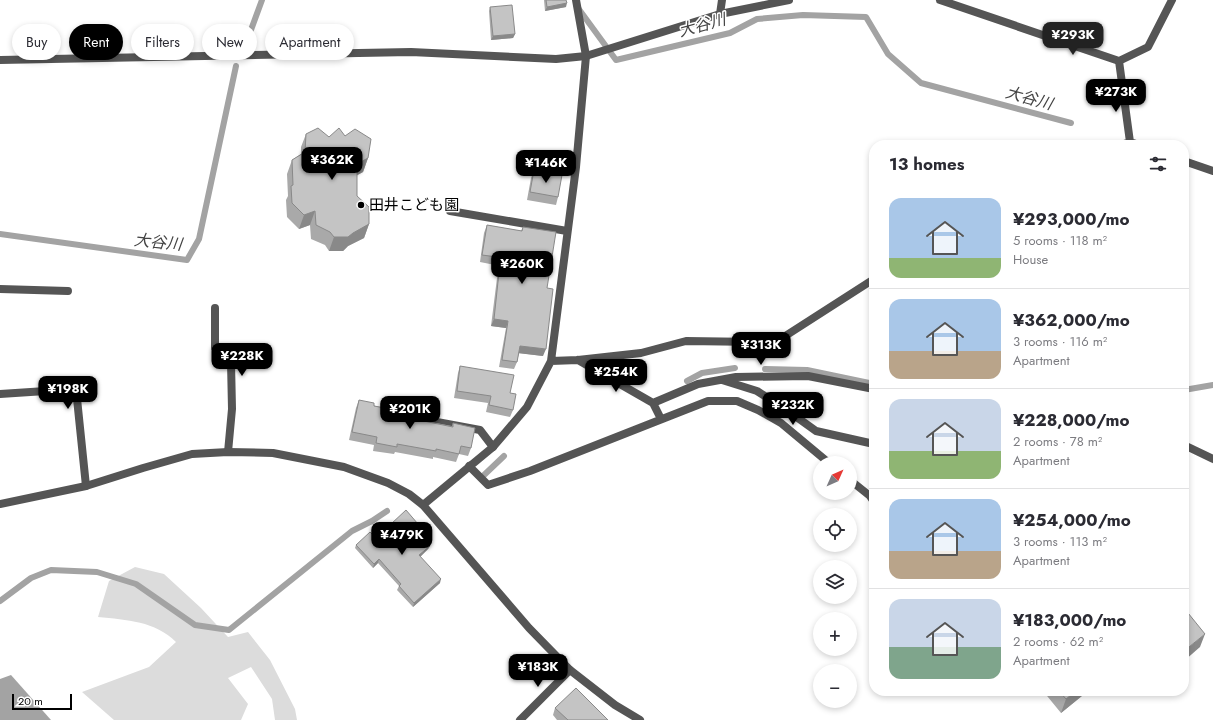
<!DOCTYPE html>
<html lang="en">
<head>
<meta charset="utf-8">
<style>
	:root { --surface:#fff; --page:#f7f7f7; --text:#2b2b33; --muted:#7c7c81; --line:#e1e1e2; --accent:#000 }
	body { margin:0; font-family:Jost,"Noto Sans JP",sans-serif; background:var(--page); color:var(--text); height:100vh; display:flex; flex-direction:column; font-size:15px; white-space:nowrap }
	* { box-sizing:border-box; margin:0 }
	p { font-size:13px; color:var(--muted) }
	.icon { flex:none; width:22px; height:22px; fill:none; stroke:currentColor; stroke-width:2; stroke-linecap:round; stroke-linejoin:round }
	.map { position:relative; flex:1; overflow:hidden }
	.sheet { position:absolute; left:869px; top:140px; width:320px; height:556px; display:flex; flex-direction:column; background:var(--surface); border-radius:16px; box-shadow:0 2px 6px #0003 }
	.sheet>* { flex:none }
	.banner { position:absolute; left:12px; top:24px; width:380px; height:36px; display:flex; gap:8px }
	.needle { width:26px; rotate:45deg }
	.fabs { position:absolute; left:813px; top:456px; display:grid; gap:8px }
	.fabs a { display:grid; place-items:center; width:44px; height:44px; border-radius:50%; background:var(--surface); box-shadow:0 2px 6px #0003; font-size:20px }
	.scale { position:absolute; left:12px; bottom:10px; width:60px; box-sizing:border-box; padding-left:4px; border:2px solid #000; border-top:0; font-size:11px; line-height:14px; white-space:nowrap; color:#000; -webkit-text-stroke:3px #fff; paint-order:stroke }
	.price { position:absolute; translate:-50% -34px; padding:0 9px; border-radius:8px; background:var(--accent); color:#fff; font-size:13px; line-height:26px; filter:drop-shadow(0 1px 2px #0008) }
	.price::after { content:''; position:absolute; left:50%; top:24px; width:12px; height:9px; margin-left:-6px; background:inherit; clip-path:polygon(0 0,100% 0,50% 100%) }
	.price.active { background:#222; color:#fff }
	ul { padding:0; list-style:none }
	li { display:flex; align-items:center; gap:12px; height:100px; padding:0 20px }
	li+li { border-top:1px solid var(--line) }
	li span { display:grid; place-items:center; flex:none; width:112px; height:80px; border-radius:12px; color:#555 }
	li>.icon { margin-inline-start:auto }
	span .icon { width:48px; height:48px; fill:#fffc; stroke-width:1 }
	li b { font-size:17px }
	h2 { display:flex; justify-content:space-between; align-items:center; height:48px; padding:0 20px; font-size:17px }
	.chip { padding:0 14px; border-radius:18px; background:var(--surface); box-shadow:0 2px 6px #0003; font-size:14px; line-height:36px }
	.chip.active { background:var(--accent); color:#fff }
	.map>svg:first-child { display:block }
	.green { fill:#dcdcdc }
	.water { fill:#a3a3a3 }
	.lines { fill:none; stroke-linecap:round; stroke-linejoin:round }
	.stream { stroke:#a3a3a3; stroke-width:6 }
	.service { stroke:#555; stroke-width:8 }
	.minor { stroke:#555; stroke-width:8 }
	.tertiary { stroke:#555; stroke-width:8 }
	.wall { fill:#a9a9a9 }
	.shaded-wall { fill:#898989 }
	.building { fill:#c4c4c4; stroke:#898989 }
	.poi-dot { fill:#000; stroke:#fff; stroke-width:1.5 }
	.labels { text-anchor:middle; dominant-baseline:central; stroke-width:3; stroke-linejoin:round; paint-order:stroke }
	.poi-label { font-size:15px; fill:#000; stroke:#fff; text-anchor:start }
	.water-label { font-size:16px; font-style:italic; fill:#444; stroke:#fff }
</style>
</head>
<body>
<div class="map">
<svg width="1213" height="720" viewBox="0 0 1213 720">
	<rect width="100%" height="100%" fill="#fff"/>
	<path class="green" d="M 135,567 L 164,574 L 201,608 L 228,637 L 248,632 L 270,660 L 295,709 L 297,720 L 275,720 L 272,699 L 251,667 L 228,678 L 248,704 L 241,720 L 114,720 L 82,692 L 149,667 L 176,642 C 155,621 127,620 98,617 L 109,581 Z"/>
	<path class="water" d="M 11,675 L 51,720 L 0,720 L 0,679 Z"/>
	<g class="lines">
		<path class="stream" d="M 578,8 L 616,60 L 730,33 L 757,19 L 803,15 L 866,17 L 888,54 L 921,83 L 1071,123
			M 248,38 L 262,0
			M 0,234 L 187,260 L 199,239 L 236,66
			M 765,369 L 807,370 L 874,384
			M 687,381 L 702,373 L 735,368
			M 1184,390 L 1213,385
			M 483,476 L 504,456
			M 0,601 L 31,578 L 51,570 L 97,572 L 136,584 L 195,625 L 229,630 L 352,531 L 372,521 L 387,511"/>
		<path class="service" d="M 450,211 L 567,231
			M 410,417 L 480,430 L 493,447"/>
		<path class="minor" d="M 940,0 L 1119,61 L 1148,47 L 1172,0
			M 720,14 L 722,0
			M 1119,61 L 1130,142 L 1139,145
			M 1121,145 L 1130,142
			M 1184,161 L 1213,171
			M 0,289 L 68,291
			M 215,308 L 215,348 L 231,362 L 232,409 L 228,452
			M 578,360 L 653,403 L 661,419
			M 551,361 L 578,360 L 641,353 L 686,341 L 758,342 L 779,340 L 874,279
			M 722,380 L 757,391 L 784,408 L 816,431 L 874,444
			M 0,394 L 76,389 L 86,486
			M 653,403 L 698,384 L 736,377 L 808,376 L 874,389
			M 1184,445 L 1213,459
			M 469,466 L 488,485 L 530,471 L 708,401 L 737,401 L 758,410 L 781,423 L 829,463
			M 850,480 L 870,496 L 874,502
			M 423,505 L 493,447 L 527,407 L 551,361 L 576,167 L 586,56
			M 520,720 L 570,670"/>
		<path class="tertiary" d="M 576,0 L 586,56
			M 0,60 L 411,52 L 556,59 L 586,56 L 720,14 L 789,0
			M 0,504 L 86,486 L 143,468 L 192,454 L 228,452 L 273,453 L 344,467 L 388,483 L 409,494 L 423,505 L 529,628 L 570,670 L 615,705 L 640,720"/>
	</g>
	<path class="wall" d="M 544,0 L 566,0 L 566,7 L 545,11 Z
		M 490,7 L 515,34 L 513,38 L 491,40 L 489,11 Z
		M 306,134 L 329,137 L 345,136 L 368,158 L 363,172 L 357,175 L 357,196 L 369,224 L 364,238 L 348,246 L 343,251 L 329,251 L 325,245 L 311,239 L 310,225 L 299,229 L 287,217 L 286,200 L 288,196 L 287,174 L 292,160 L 301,154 L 301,147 Z
		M 534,170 L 558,197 L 556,205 L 527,200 L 531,178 Z
		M 487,225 L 521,231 L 523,227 L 547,288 L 543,356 L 519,353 L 517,362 L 514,369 L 499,367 L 506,328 L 491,326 L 498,270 L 494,269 L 495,265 L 480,262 L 484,233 Z
		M 460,366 L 510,393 L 513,410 L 510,417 L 486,412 L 488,403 L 454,398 L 458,373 Z
		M 359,400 L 409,418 L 452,426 L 453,423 L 471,448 L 468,456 L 459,454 L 456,462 L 433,457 L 433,459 L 395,452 L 394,454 L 373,451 L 374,445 L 349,440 L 356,408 Z
		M 418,524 L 417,527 L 415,529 L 430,546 L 428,549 L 420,557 L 440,583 L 413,607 L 397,590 L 399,586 L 378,563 L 373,568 L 355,548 L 356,545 Z
		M 1043,691 L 1088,691 L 1061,713 Z
		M 555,708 L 608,720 L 557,720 L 553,715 Z"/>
	<path class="shaded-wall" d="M 567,3 L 566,7 L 545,11 L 547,7 Z
		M 515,34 L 513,38 L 491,40 L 493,36 Z
		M 368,158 L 363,172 L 352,178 L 357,164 Z
		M 315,211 L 310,225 L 299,229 L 304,215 Z
		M 369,224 L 364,238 L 348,246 L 343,251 L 329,251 L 334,237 Z
		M 494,319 L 508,321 L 506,328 L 491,326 Z
		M 520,346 L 546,349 L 543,356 L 517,353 Z
		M 418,524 L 417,527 L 412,532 L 414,528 Z
		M 430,546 L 428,549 L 418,559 L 419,555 Z
		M 379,559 L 378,563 L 373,568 L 374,564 Z
		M 441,579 L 440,583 L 413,607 L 414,603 Z
		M 1205,634 L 1200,647 L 1184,661 L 1184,651 Z
		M 1076,691 L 1088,691 L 1061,713 L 1066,699 Z"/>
	<path class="building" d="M 546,0 L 566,0 L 567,3 L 547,7 Z
		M 512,5 L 515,34 L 493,36 L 490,7 Z
		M 318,128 L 329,137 L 339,128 L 345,136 L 355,129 L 371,139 L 368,158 L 357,164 L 357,196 L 369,207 L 369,224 L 353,233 L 348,237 L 334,237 L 330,232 L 316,225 L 315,211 L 304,215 L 292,203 L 291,186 L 293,185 L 292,160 L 305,152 L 306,134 Z
		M 534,170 L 562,175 L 558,197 L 530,192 Z
		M 487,225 L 522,231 L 523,227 L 556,232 L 547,288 L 553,289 L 546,349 L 520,346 L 517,362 L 502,360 L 508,321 L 494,319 L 500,263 L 497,262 L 497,257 L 482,255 Z
		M 460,366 L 514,375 L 510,393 L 516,394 L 513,410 L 489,405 L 491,396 L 457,391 Z
		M 359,400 L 374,403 L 374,406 L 408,412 L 410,413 L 409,418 L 453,427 L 453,423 L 475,428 L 471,448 L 461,446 L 459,454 L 436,449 L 436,451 L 397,444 L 397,447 L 376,443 L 377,437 L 352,432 Z
		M 406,510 L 418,524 L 414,528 L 430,546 L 419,555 L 441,579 L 414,603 L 399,586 L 401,584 L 379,559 L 374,564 L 356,545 L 370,532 L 376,538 Z
		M 1184,608 L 1205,634 L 1184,651 Z
		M 576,688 L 608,720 L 568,720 L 555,708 Z
		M 1059,691 L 1076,691 L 1066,699 Z"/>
	<circle class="poi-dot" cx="361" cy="205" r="4"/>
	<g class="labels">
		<g class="poi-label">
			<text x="369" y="205">田井こども園</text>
		</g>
		<g class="water-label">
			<text transform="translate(702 25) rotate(-15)">大谷川</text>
			<text transform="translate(1029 98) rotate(15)">大谷川</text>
			<text transform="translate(158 242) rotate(6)">大谷川</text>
		</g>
	</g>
</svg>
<div class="fabs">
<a><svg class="needle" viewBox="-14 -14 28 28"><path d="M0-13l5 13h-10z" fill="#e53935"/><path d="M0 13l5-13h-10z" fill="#7c7c81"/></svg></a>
<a><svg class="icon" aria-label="locate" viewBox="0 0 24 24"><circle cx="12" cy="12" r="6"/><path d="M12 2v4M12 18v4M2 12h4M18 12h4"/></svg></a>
<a><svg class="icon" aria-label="layers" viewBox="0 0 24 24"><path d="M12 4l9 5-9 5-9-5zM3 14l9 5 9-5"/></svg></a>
<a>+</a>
<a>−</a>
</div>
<div class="scale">20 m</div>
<b class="price active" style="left:1073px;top:56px">¥293K</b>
<b class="price" style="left:1116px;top:113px">¥273K</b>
<b class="price" style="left:332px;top:181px">¥362K</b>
<b class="price" style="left:546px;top:184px">¥146K</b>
<b class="price" style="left:522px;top:285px">¥260K</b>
<b class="price" style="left:761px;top:366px">¥313K</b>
<b class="price" style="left:242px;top:377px">¥228K</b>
<b class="price" style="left:616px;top:393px">¥254K</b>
<b class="price" style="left:68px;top:410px">¥198K</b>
<b class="price" style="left:793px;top:426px">¥232K</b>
<b class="price" style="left:410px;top:430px">¥201K</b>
<b class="price" style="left:402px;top:556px">¥479K</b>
<b class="price" style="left:538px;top:688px">¥183K</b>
<div class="banner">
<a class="chip">Buy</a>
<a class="chip active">Rent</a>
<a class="chip">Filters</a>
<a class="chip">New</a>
<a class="chip">Apartment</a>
</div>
<section class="sheet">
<h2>13 homes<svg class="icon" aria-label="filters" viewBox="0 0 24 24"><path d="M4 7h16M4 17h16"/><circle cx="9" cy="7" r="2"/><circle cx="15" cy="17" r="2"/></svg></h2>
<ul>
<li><span style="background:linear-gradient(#a9c7e8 75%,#8fb573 0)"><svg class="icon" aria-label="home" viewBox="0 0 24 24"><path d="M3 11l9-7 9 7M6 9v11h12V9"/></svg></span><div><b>¥293,000/mo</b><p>5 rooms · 118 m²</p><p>House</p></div></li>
<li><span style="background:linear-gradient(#a9c7e8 65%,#b9a48a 0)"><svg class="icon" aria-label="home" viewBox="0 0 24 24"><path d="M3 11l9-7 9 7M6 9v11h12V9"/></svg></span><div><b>¥362,000/mo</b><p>3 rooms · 116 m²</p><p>Apartment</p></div></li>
<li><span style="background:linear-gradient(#c9d6e8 65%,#8fb573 0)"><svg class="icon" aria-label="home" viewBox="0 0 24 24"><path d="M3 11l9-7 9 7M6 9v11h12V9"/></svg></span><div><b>¥228,000/mo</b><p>2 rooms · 78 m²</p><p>Apartment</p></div></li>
<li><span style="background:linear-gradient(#a9c7e8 65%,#b9a48a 0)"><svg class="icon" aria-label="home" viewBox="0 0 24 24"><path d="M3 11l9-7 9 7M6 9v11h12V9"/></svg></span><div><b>¥254,000/mo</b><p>3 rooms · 113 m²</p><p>Apartment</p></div></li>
<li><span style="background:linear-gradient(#c9d6e8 60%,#7fa58c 0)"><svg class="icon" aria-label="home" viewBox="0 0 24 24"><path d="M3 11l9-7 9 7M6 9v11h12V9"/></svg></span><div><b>¥183,000/mo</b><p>2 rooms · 62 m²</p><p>Apartment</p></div></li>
</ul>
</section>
</div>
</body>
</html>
